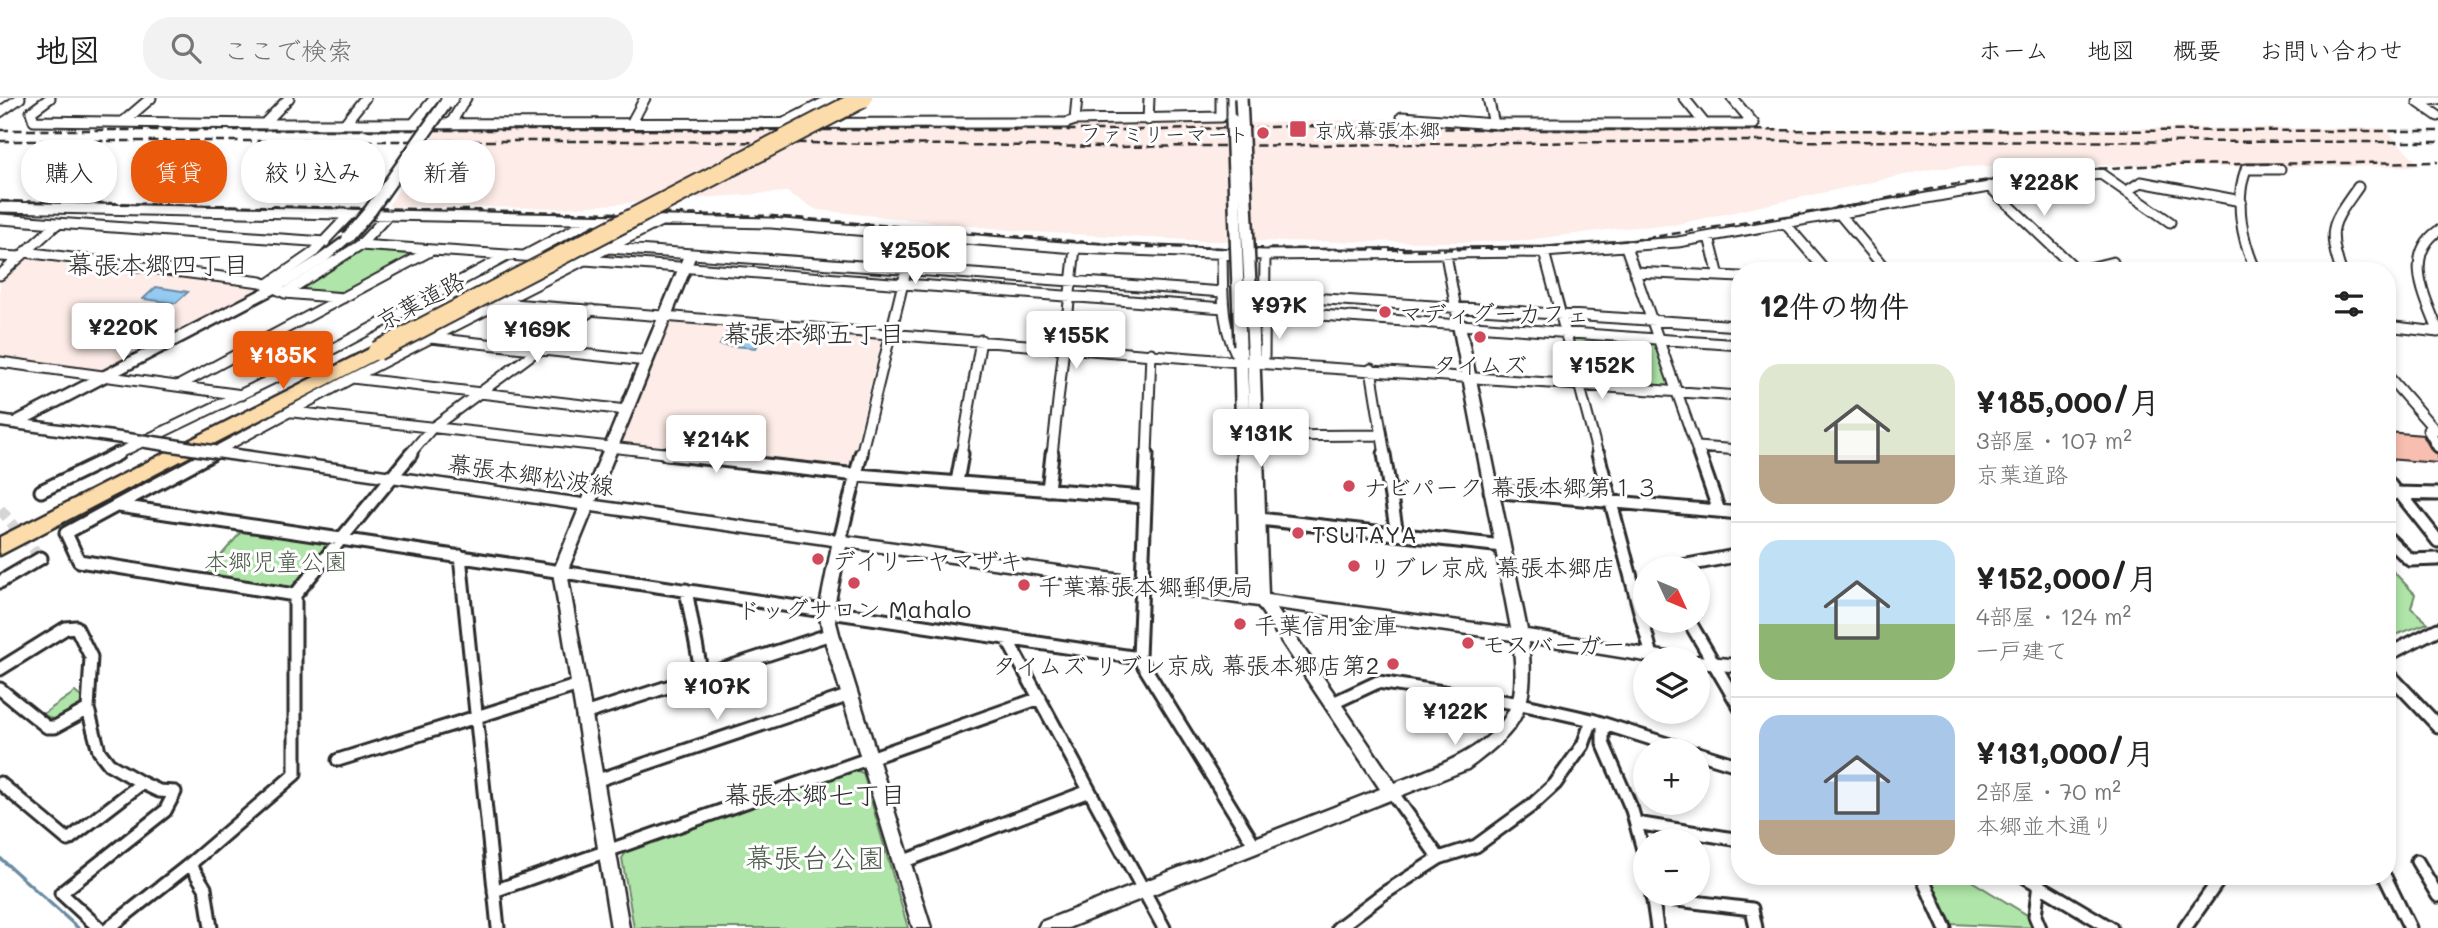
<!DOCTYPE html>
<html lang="ja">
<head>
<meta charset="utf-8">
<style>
	:root { --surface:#fff; --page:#f2f2f2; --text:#222; --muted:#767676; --line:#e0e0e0; --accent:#ea580c }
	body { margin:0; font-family:Mali,"Klee One",sans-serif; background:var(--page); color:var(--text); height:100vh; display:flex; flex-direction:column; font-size:26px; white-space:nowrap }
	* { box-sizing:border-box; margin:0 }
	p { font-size:23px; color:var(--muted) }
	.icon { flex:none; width:38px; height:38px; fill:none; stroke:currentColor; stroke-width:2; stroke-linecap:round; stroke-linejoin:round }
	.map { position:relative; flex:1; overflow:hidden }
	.drawer { position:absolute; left:1731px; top:164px; width:665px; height:623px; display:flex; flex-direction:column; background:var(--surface); border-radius:28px; box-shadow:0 4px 10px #0003 }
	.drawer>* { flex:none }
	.banner { position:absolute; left:21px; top:42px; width:665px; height:63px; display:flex; gap:14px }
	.needle { width:46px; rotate:134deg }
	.fabs { position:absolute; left:1633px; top:458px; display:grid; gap:14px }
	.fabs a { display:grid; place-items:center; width:77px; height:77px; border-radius:50%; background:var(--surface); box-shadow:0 4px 10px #0003; font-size:35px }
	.price { position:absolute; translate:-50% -60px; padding:0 16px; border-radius:7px; background:#fff; color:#222; font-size:23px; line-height:46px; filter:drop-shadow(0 2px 4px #0008) }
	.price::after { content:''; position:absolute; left:50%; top:42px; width:21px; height:16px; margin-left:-10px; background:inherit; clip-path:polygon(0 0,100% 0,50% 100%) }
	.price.active { background:var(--accent); color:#fff }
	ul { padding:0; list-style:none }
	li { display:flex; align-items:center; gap:21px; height:175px; padding:0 28px }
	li+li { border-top:2px solid var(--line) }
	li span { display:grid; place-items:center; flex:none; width:196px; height:140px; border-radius:21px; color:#555 }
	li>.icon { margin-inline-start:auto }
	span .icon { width:84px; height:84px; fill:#fffc; stroke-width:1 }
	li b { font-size:30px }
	h2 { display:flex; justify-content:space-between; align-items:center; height:84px; padding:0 28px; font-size:30px }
	.tag { padding:0 24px; border-radius:28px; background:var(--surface); box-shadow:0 4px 10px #0003; font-size:24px; line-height:63px }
	.tag.active { background:var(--accent); color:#fff }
	header { display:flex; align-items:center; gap:42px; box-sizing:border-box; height:98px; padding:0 35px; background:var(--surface); border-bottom:2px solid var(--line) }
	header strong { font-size:33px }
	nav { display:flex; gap:38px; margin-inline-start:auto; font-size:24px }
	.search { width:490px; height:63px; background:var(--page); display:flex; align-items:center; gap:18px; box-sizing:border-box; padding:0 24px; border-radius:28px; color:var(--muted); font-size:26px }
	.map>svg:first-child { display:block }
	.built { fill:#fdece7 }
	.green { fill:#afe5a8; stroke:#6d886a; stroke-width:2 }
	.water { fill:#95cbf3; stroke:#6b8ba3; stroke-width:2 }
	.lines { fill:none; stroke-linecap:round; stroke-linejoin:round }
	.stream { stroke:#6b8ba3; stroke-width:3.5 }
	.building { fill:#f8beb0; stroke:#2b2b2b; stroke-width:2 }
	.minor-tunnel { stroke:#d5d5d5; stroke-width:11; stroke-dasharray:11 6; stroke-linecap:butt }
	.minor-far1-casing { stroke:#2b2b2b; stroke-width:13 }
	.minor-casing { stroke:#2b2b2b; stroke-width:17 }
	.tertiary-casing { stroke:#2b2b2b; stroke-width:5 }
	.motorway-casing { stroke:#2b2b2b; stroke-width:5 }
	.minor-far1 { stroke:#fff; stroke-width:9 }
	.minor { stroke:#fff; stroke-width:11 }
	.tertiary { fill:#fff; fill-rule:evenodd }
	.motorway { fill:#fddcac; fill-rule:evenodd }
	.rail { stroke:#2b2b2b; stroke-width:2.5; stroke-dasharray:9 4.5; stroke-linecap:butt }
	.tertiary-bridge-casing { stroke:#2b2b2b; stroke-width:16; stroke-linecap:butt }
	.motorway-bridge-casing { stroke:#2b2b2b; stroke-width:22; stroke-linecap:butt }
	.tertiary-bridge { stroke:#fff; stroke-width:11 }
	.motorway-bridge { stroke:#fddcac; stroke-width:18 }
	.poi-dot { fill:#d1495b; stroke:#fff; stroke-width:2.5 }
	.labels { text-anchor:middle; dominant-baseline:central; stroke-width:6; stroke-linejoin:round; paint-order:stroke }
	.far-poi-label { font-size:21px; fill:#2b2b2b; stroke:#fff; text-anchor:start }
	.street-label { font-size:24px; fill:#2b2b2b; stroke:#fff }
	.poi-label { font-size:24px; fill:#2b2b2b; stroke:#fff; text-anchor:start }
	.park-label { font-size:24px; fill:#4c5a4a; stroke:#fff }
	.neighbourhood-label { font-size:26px; fill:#2b2b2b; stroke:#fff }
	.near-park-label { font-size:28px; fill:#4c5a4a; stroke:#fff }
</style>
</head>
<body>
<header>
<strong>地図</strong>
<div class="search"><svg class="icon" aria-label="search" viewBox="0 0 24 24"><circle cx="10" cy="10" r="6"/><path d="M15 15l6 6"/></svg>ここで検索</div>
<nav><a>ホーム</a><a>地図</a><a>概要</a><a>お問い合わせ</a></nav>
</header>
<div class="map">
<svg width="2438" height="830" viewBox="0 0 2438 830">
	<rect width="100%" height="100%" fill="#fff"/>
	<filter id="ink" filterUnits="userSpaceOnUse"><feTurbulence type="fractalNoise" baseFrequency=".0143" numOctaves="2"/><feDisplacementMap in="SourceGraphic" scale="14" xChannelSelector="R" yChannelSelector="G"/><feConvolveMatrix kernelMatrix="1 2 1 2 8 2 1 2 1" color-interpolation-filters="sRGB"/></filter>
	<g filter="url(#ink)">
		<path class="built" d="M 1386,21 L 1492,27 L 1750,31 L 2384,30 L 2421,68 L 2209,69 L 2045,66 L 1937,70 L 1673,127 L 1622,130 L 1527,142 L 1480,144 L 1208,143 L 1031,134 L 817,112 L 787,94 L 560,110 L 388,108 L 441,27 L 1167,27 Z
			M 31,158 L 258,186 L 259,191 L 105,271 L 94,273 L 0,260 L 0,182 L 23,160 Z
			M 678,222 L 877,237 L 882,240 L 851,367 L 843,371 L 627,348 L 623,344 L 671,225 Z"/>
		<path class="green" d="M 365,150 L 416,154 L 416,158 L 347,194 L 299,193 L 298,189 Z
			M 1577,238 L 1649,243 L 1657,247 L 1671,287 L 1667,290 L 1588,284 L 1581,281 L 1572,242 Z
			M 250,431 L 329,442 L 330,447 L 298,487 L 287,491 L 208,480 L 205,476 L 242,433 Z
			M 2387,467 L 2415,496 L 2411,510 L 2428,525 L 2387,540 Z
			M 75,594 L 88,605 L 57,624 L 43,616 Z
			M 855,672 L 863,675 L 908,830 L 634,830 L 622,760 L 629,751 Z
			M 1929,779 L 1965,779 L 2032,820 L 2036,830 L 1952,826 Z"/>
		<path class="water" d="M 156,189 L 188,194 L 176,205 L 143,201 Z
			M 727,234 L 763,237 L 756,250 L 720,247 Z"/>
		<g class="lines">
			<path class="stream" d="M 0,760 L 78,830"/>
		</g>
		<path class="building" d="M 2387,334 L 2423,337 L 2432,353 L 2438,356 L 2438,365 L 2387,361 Z"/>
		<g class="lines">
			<path class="minor-tunnel" d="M 0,411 L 41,460"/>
			<defs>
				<path id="minor-far1" d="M 50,0 L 31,14 L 34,23 L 264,26 L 1066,25 L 1075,22 L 1221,19 L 1221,0
					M 1488,0 L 1494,26
					M 1684,0 L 1705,26
					M 1732,0 L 1754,26
					M 2438,1 L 2418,4 L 2438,18
					M 0,14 L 20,0
					M 1402,19 L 1494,26 L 1754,26
					M 1075,22 L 1077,0
					M 1148,22 L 1149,0
					M 123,24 L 151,0
					M 632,24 L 645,0
					M 786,24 L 833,0
					M 345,25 L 365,0
					M 414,25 L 435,0
					M 451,25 L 466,0
					M 264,26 L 289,0
					M 1989,88 L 2078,173
					M 2127,93 L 2141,84 L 2241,103
					M 0,109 L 771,125 L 1075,150 L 1265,157 L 1544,154 L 1678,144 L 2000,87 L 2101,76 L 2170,124
					M 1838,114 L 1887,173
					M 0,121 L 325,144
					M 1784,124 L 1826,173
					M 2438,133 C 2403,158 2425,199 2438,232
					M 1709,139 L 1719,178
					M 360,147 L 551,160
					M 1626,149 L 1699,357
					M 609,150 L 1223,194
					M 25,154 L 261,184 L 285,195 L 343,200
					M 1544,154 L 1598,357
					M 1222,156 C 1223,192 1220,233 1241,264
					M 526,157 L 592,122
					M 1446,157 L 1459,227
					M 0,158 L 20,159
					M 585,162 L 1224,210
					M 2077,173 L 2113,164
					M 2256,173 C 2242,142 2234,104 2246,71 L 2280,71
					M 2341,173 C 2326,129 2333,125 2358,89
					M 1634,174 L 1740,179
					M 0,177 L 58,125
					M 268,186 L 313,155 L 350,116
					M 285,195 L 360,147 L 388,117
					M 1264,197 L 1740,228
					M 499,205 L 1241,264 L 1740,298
					M 1264,213 L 1740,247
					M 2387,228 L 2438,234
					M 430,240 L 647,263
					M 0,264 L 242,297
					M 1253,264 L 1264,260 L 1265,157
					M 1371,271 L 1385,357
					M 2387,277 L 2435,332 L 2428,332 L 2438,349
					M 352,280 L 626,312
					M 178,288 L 432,152
					M 293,314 L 682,357
					M 1256,338 L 1379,337
					M 1697,349 L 1740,352
					M 115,357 L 312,262 L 507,158
					M 209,357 L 352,280 L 661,123
					M 409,357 L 432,330 L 592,212
					M 861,357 L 915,136
					M 961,357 L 981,242
					M 1052,357 L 1075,150
					M 1147,357 L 1151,255"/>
				<path id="minor" d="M 212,356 L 66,435 L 79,463 L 295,497
					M 666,356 L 857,377 L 1144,399
					M 1147,356 L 1139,560 L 1255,748
					M 1384,356 L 1397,436
					M 1598,356 L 1652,558
					M 1699,356 L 1719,413
					M 2387,383 L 2396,395
					M 957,384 L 962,356
					M 1048,392 L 1052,356
					M 41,393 L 118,356
					M 1490,393 L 1740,415
					M 2400,395 L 2438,443
					M 2387,398 L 2396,395 L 2438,396
					M 119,408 L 1139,560
					M 1259,421 L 1503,448
					M 2387,440 L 2410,462 L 2438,461
					M 840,442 L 861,356
					M 460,458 L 498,830
					M 1666,471 L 1740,457
					M 0,484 L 41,460
					M 686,492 L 702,578
					M 1689,523 L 1740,610
					M 1007,541 L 1164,830
					M 2387,557 L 2438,531
					M 0,571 L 66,530 L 76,529 L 91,559 L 88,611 L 99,653 L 109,666 L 142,685 L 68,742 L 0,685
					M 2387,574 L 2438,628
					M 0,591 L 47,629 L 55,629 L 88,611
					M 1331,606 L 1378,584 L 1521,606 L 1592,622 L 1689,653
					M 584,616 L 831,536
					M 1603,626 L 1603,645 L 1632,712 L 1645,759
					M 1698,655 L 1740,668
					M 338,662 L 579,587
					M 595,683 L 850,597
					M 1391,693 L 1439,760
					M 1636,725 L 1740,742
					M 2417,763 L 2438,798
					M 902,764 L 1089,693
					M 190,766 L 205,790 L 211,830
					M 1922,779 L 1945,830
					M 2025,779 L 2111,830
					M 2385,779 L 2410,830
					M 2039,786 L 2035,818 L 2040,830
					M 494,793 L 1040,600
					M 1652,796 L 1657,830
					M 1652,799 L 1752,811 L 1756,830
					M 99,830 L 61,795 L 165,713 L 175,694 L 159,693 L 142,685
					M 109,830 L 190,766 L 295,676 L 295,497 L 411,356
					M 1338,830 L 1383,796 L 1439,760 L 1476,748 L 1531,708 L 1555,686 L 1583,647 L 1592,622
					M 2185,830 L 2221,779"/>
				<path id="tertiary" d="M 348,136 L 354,139 L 352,141 L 326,164 L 288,188 L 30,323 L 143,338 L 150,343 L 148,346 L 143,348 L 0,328 L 0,318 L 13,320 L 280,182 L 318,158 Z
					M 690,153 L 696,157 L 596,403 L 1250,495 L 1240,479 L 1234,247 L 1240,243 L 1246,247 L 1249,313 L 1247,249 L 1253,245 L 1259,249 L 1268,497 L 1511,530 L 1453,227 L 1459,223 L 1465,227 L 1527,532 L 1680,556 L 1685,558 L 1688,562 L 1645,563 L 1528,544 C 1535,613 1522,631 1468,671 L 1068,830 L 1038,830 L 1041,824 L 1380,691 L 1258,508 L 846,449 L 833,513 L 839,536 L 931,830 L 913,830 L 823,536 L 819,513 L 832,447 L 592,413 L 567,474 L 629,830 L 611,830 L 553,474 L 579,411 L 216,359 L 209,354 L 216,349 L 583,401 L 684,157 ZM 1276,510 L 1513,542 C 1515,560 1517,579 1514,597 C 1504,647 1436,669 1395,685 Z
					M 1698,558 L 1740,562 L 1740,574 L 1698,570 L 1698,562 L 1691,562 Z"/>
				<path id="motorway" d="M 377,247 L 384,249 L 386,253 L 384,257 L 0,457 L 0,439 Z"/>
			</defs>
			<use href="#minor-far1" class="minor-far1-casing"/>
			<use href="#minor" class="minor-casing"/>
			<use href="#tertiary" class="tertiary-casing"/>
			<use href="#motorway" class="motorway-casing"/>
			<use href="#minor-far1" class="minor-far1"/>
			<use href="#minor" class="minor"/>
			<use href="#tertiary" class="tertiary"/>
			<use href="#motorway" class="motorway"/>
			<path class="rail" d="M 0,32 L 1159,32 L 1301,28 L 1537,32 L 2438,33
				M 0,43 L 656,43 L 1110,49 L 1718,43 L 2438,44
				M 0,103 L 772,118 L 1145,149 L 1409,152 L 1533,150 L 1634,142 L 1850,108 L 1951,87 L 2064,73 L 2158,67 L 2438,64"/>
			<defs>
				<path id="tertiary-bridge" d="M 1241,0 L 1253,249
					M 1232,22 L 1240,247
					M 348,139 L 370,113 L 445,6
					M 143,343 L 216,354"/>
				<path id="motorway-bridge" d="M 377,253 L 863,0"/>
			</defs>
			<use href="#tertiary-bridge" class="tertiary-bridge-casing"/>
			<use href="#motorway-bridge" class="motorway-bridge-casing"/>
			<use href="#tertiary-bridge" class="tertiary-bridge"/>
			<use href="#motorway-bridge" class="motorway-bridge"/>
		</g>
	</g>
	<g class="poi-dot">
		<rect x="1289" y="22" width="18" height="18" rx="3.5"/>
		<circle cx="1263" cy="35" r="7"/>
		<circle cx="1385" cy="214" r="7"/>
		<circle cx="1480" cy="239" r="7"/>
		<circle cx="1349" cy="388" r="7"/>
		<circle cx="1298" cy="435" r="7"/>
		<circle cx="818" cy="461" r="7"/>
		<circle cx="1354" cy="468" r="7"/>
		<circle cx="854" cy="485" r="7"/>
		<circle cx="1024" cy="487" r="7"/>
		<circle cx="1240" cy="526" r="7"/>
		<circle cx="1468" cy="545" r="7"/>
		<circle cx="1393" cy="566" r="7"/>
	</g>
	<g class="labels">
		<g class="far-poi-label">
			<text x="1314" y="31">京成幕張本郷</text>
			<text x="1249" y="35" text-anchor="end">ファミリーマート</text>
		</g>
		<g class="street-label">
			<text transform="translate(420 202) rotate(-28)">京葉道路</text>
			<text transform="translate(531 376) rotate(8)">幕張本郷松波線</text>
		</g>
		<g class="poi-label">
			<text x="1399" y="214">マディグーカフェ</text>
			<text x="1480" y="265" text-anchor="middle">タイムズ</text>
			<text x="1363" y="388">ナビパーク 幕張本郷第１３</text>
			<text x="1312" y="435">TSUTAYA</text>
			<text x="832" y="461">デイリーヤマザキ</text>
			<text x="1368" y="468">リブレ京成 幕張本郷店</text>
			<text x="1038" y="487">千葉幕張本郷郵便局</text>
			<text x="854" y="510" text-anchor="middle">ドッグサロン Mahalo</text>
			<text x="1254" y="526">千葉信用金庫</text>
			<text x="1482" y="545">モスバーガー</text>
			<text x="1379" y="566" text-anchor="end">タイムズ リブレ京成 幕張本郷店第2</text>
		</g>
		<g class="park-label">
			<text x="276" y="462">本郷児童公園</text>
		</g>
		<g class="neighbourhood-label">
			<text x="158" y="166">幕張本郷四丁目</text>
			<text x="814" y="235">幕張本郷五丁目</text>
			<text x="815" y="696">幕張本郷七丁目</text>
		</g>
		<g class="near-park-label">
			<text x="815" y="759">幕張台公園</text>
		</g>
	</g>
</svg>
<div class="fabs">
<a><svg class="needle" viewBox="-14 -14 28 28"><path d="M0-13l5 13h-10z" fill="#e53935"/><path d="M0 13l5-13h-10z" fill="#767676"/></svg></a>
<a><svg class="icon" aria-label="layers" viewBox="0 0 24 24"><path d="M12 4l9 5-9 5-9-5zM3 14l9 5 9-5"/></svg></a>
<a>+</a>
<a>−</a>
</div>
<b class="price" style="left:2044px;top:120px">¥228K</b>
<b class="price" style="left:915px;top:188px">¥250K</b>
<b class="price" style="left:1279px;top:243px">¥97K</b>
<b class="price" style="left:123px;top:265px">¥220K</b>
<b class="price" style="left:537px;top:267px">¥169K</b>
<b class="price" style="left:1076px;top:273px">¥155K</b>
<b class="price active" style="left:283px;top:293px">¥185K</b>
<b class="price" style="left:1602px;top:303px">¥152K</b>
<b class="price" style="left:1261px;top:371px">¥131K</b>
<b class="price" style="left:716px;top:377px">¥214K</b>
<b class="price" style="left:717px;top:624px">¥107K</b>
<b class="price" style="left:1455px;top:649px">¥122K</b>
<div class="banner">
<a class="tag">購入</a>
<a class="tag active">賃貸</a>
<a class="tag">絞り込み</a>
<a class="tag">新着</a>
</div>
<section class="drawer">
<h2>12件の物件<svg class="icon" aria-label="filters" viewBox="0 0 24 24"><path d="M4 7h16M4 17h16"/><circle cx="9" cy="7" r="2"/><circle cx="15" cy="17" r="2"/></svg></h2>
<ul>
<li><span style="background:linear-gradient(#dfe7d0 65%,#b9a48a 0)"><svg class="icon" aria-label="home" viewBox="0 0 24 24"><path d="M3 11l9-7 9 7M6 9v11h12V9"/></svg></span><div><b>¥185,000/月</b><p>3部屋 · 107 m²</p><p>京葉道路</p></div></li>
<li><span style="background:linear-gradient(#bfe0f5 60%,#8fb573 0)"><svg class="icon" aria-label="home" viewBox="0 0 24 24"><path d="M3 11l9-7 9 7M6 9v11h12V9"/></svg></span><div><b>¥152,000/月</b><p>4部屋 · 124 m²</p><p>一戸建て</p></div></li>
<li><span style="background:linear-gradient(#a9c7e8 75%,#b9a48a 0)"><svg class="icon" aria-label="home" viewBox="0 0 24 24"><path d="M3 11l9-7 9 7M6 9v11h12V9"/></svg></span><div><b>¥131,000/月</b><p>2部屋 · 70 m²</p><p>本郷並木通り</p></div></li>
</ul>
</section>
</div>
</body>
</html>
